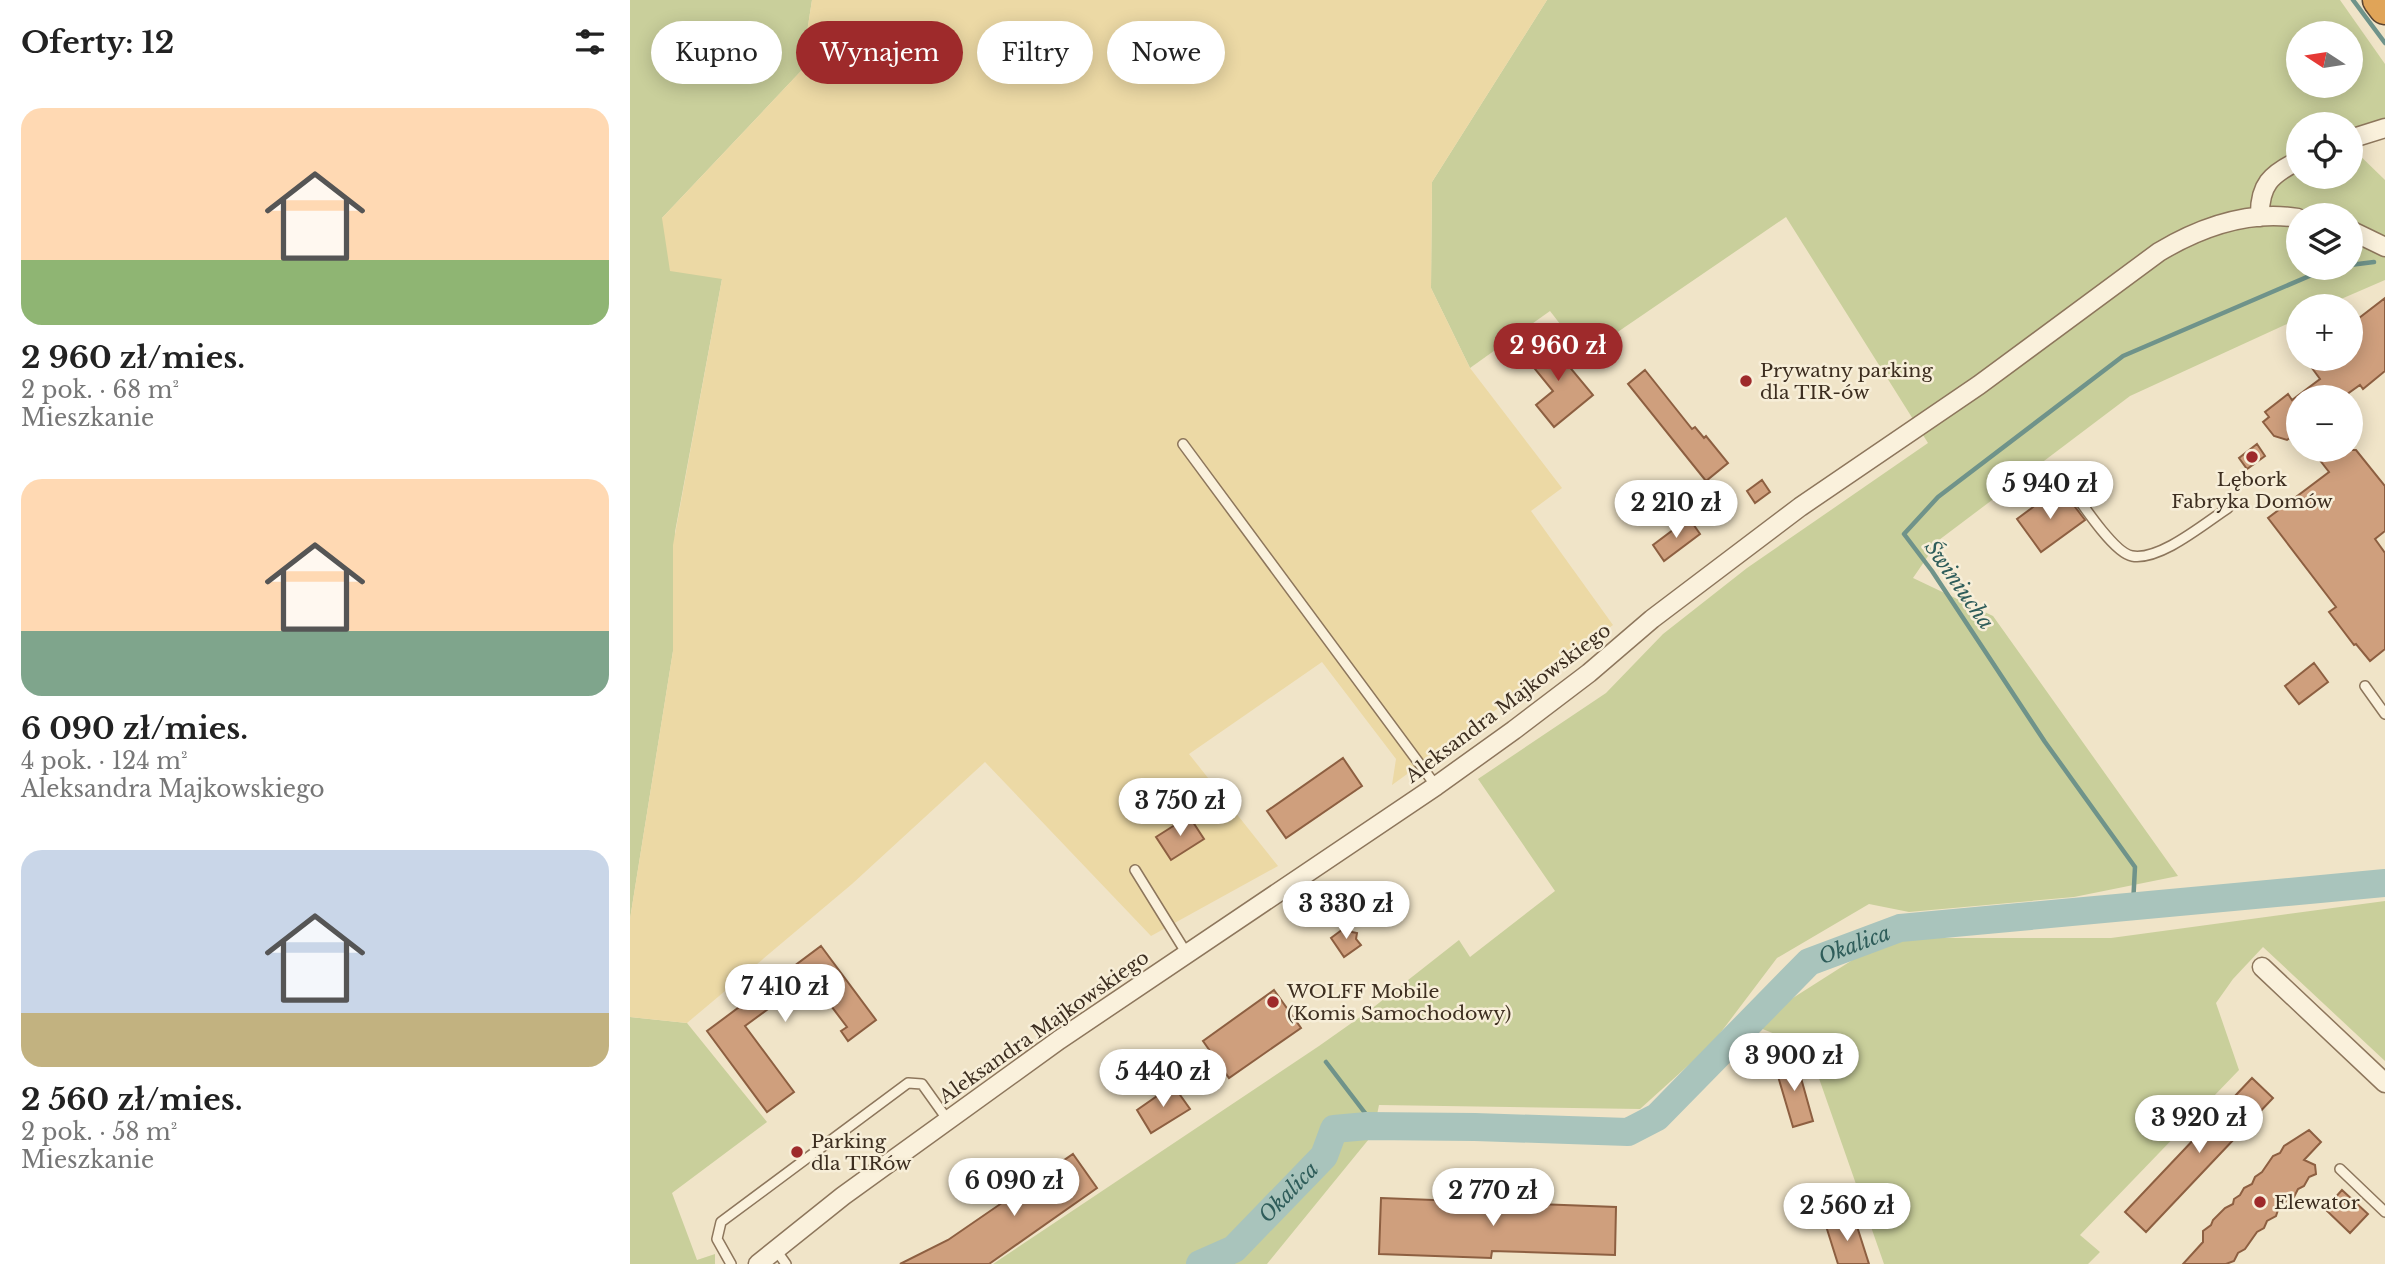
<!DOCTYPE html>
<html lang="pl">
<head>
<meta charset="utf-8">
<style>
	:root { --surface:#fff; --page:#f2f2f2; --text:#222; --muted:#767676; --accent:#9e2a2b }
	body { margin:0; font-family:"Libre Baskerville",serif; background:var(--page); color:var(--text); height:100vh; display:flex; flex-direction:column; font-size:26px; white-space:nowrap }
	* { box-sizing:border-box; margin:0 }
	p { font-size:23px; color:var(--muted) }
	.icon { flex:none; width:38px; height:38px; fill:none; stroke:currentColor; stroke-width:2; stroke-linecap:round; stroke-linejoin:round }
	.map { position:relative; flex:1; overflow:hidden }
	.sheet { display:flex; flex-direction:column; background:var(--surface); width:630px }
	.sheet>* { flex:none }
	.top-card { position:absolute; left:21px; top:21px; width:665px; height:63px; display:flex; gap:14px }
	.needle { width:46px; rotate:282deg }
	.controls { position:absolute; left:1656px; top:21px; display:grid; gap:14px }
	.controls a { display:grid; place-items:center; width:77px; height:77px; border-radius:50%; background:var(--surface); box-shadow:0 4px 18px #0003; font-size:35px }
	.price { position:absolute; translate:-50% -60px; padding:0 16px; border-radius:24px; background:#fff; color:#222; font-size:23px; line-height:46px; filter:drop-shadow(0 2px 4px #0008) }
	.price::after { content:''; position:absolute; left:50%; top:42px; width:21px; height:16px; margin-left:-10px; background:inherit; clip-path:polygon(0 0,100% 0,50% 100%) }
	.price.active { background:var(--accent); color:#fff }
	ul { padding:0; list-style:none }
	li { display:grid; align-content:center; gap:14px; height:371px; padding:0 21px }
	li span { display:grid; place-items:center; height:217px; border-radius:21px; color:#555 }
	li>.icon { margin-inline-start:auto }
	span .icon { width:126px; height:126px; fill:#fffc; stroke-width:1 }
	li b { font-size:30px }
	h2 { display:flex; justify-content:space-between; align-items:center; height:84px; padding:0 21px; font-size:30px }
	.pill { padding:0 24px; border-radius:32px; background:var(--surface); box-shadow:0 4px 18px #0003; font-size:24px; line-height:63px }
	.pill.active { background:var(--accent); color:#fff }
	main { display:flex; flex:1; min-height:0 }
	.map>svg:first-child { display:block }
	.green { fill:#c9cf9b; fill-rule:evenodd }
	.sand { fill:#ecd9a5 }
	.lines { fill:none; stroke-linecap:round; stroke-linejoin:round }
	.stream { stroke:#6f938a; stroke-width:4.5 }
	.river { stroke:#a9c4bc; stroke-width:28 }
	.building { fill:#cf9f7d; stroke:#8d5f41; stroke-width:2 }
	.service-casing { stroke:#8d765c; stroke-width:12 }
	.minor-casing { stroke:#8d765c; stroke-width:21 }
	.motorway-casing { stroke:#5b4430; stroke-width:35 }
	.service { stroke:#faf1dc; stroke-width:9 }
	.minor { stroke:#faf1dc; stroke-width:18 }
	.motorway { stroke:#e0a458; stroke-width:32 }
	.poi-dot { fill:#9e2a2b; stroke:#f7eed8; stroke-width:2.5 }
	.labels { text-anchor:middle; dominant-baseline:central; stroke-width:5; stroke-linejoin:round; paint-order:stroke }
	.poi-label { font-size:19px; fill:#3d2e20; stroke:#f7eed8; text-anchor:start }
	.street-label { font-size:19px; fill:#3d2e20; stroke:#f7eed8 }
	.water-label { font-size:21px; font-style:italic; fill:#2f5d5a; stroke:#f7eed8 }
</style>
</head>
<body>
<main>
<section class="sheet">
<h2>Oferty: 12<svg class="icon" aria-label="filters" viewBox="0 0 24 24"><path d="M4 7h16M4 17h16"/><circle cx="9" cy="7" r="2"/><circle cx="15" cy="17" r="2"/></svg></h2>
<ul>
<li><span style="background:linear-gradient(#ffd9b3 70%,#8fb573 0)"><svg class="icon" aria-label="home" viewBox="0 0 24 24"><path d="M3 11l9-7 9 7M6 9v11h12V9"/></svg></span><div><b>2 960 zł/mies.</b><p>2 pok. · 68 m²</p><p>Mieszkanie</p></div></li>
<li><span style="background:linear-gradient(#ffd9b3 70%,#7fa58c 0)"><svg class="icon" aria-label="home" viewBox="0 0 24 24"><path d="M3 11l9-7 9 7M6 9v11h12V9"/></svg></span><div><b>6 090 zł/mies.</b><p>4 pok. · 124 m²</p><p>Aleksandra Majkowskiego</p></div></li>
<li><span style="background:linear-gradient(#c9d6e8 75%,#c2b280 0)"><svg class="icon" aria-label="home" viewBox="0 0 24 24"><path d="M3 11l9-7 9 7M6 9v11h12V9"/></svg></span><div><b>2 560 zł/mies.</b><p>2 pok. · 58 m²</p><p>Mieszkanie</p></div></li>
</ul>
</section>
<div class="map">
<svg width="1755" height="1264" viewBox="0 0 1755 1264">
	<rect width="100%" height="100%" fill="#f0e4c8"/>
	<path class="green" d="M 0,0 L 182,0 L 171,71 L 32,218 L 92,279 L 45,532 L 43,651 L 0,919 Z
		M 917,0 L 1710,0 L 1755,64 L 1755,123 L 1720,134 L 1720,124 L 1668,124 L 1668,177 L 1720,177 L 1720,146 L 1755,180 L 1755,280 L 1695,306 L 1668,306 L 1668,319 L 1500,396 L 1309,540 L 1283,578 L 1363,616 L 1548,876 L 1444,897 L 1279,912 L 1239,904 L 1147,958 L 1082,1044 L 1010,1109 L 749,1105 L 743,1134 L 637,1264 L 363,1264 L 689,1046 L 740,1010 L 829,940 L 840,957 L 925,891 L 848,779 L 976,693 L 1033,634 L 1117,568 L 1298,443 L 1156,217 L 954,355 L 920,311 L 840,368 L 801,288 L 802,182 ZM 1668,33 L 1720,33 L 1720,86 L 1668,86 ZM 1668,215 L 1720,215 L 1720,268 L 1668,268 Z
		M 1755,901 L 1755,1061 L 1633,947 L 1603,979 L 1586,1003 L 1609,1070 L 1450,1235 L 1470,1252 L 1458,1264 L 1254,1264 L 1178,1047 L 1130,1028 L 1155,1003 L 1257,938 L 1481,938 Z
		M 0,1017 L 57,1023 L 137,1122 L 42,1193 L 67,1260 L 85,1254 L 85,1264 L 0,1264 Z"/>
	<path class="sand" d="M 182,0 L 917,0 L 802,182 L 801,288 L 840,368 L 932,488 L 901,511 L 983,625 L 762,785 L 766,759 L 692,662 L 559,754 L 648,866 L 521,936 L 355,762 L 222,884 L 57,1023 L 0,1017 L 0,919 L 43,651 L 43,545 L 92,279 L 40,271 L 32,218 L 171,71 Z"/>
	<g class="lines">
		<path class="stream" d="M 1723,0 L 1755,43
			M 1720,265 L 1744,262
			M 1503,905 L 1505,867 L 1415,742 L 1302,571 L 1274,534 L 1308,497 L 1493,356 L 1698,268
			M 696,1062 L 745,1126"/>
		<path class="river" id="s1" d="M 570,1264 L 604,1249 L 694,1156 L 704,1129 L 737,1126 L 845,1127 L 998,1132 L 1027,1117 L 1179,962 L 1270,928 L 1755,883"/>
	</g>
	<path class="building" d="M 1755,298 L 1755,371 L 1733,389 L 1730,385 L 1713,397 L 1668,397 L 1668,432 L 1657,440 L 1644,436 L 1633,422 L 1639,417 L 1635,412 L 1658,394 L 1662,400 L 1690,379 L 1679,364 L 1685,359 L 1720,359 L 1720,325 Z
		M 919,340 L 928,353 L 934,348 L 943,359 L 937,364 L 963,395 L 924,427 L 906,405 L 923,391 L 896,358 Z
		M 1015,370 L 1062,429 L 1065,427 L 1074,438 L 1076,436 L 1098,463 L 1076,481 L 998,384 Z
		M 1627,444 L 1635,456 L 1617,469 L 1609,458 Z
		M 1682,450 L 1726,450 L 1755,486 L 1755,531 L 1745,539 L 1755,553 L 1755,649 L 1740,661 L 1726,644 L 1724,645 L 1699,612 L 1706,607 L 1638,518 L 1699,472 Z
		M 1132,480 L 1140,492 L 1125,503 L 1117,491 Z
		M 1422,493 L 1430,505 L 1439,499 L 1455,520 L 1411,552 L 1387,519 Z
		M 1059,518 L 1070,534 L 1034,561 L 1023,545 Z
		M 1684,663 L 1698,682 L 1669,704 L 1655,686 Z
		M 713,758 L 732,786 L 656,838 L 637,811 Z
		M 559,816 L 574,839 L 541,860 L 526,837 Z
		M 717,926 L 722,932 L 727,933 L 726,939 L 731,945 L 714,957 L 701,938 Z
		M 191,946 L 246,1020 L 218,1041 L 211,1031 L 217,1027 L 180,978 L 115,1026 L 164,1092 L 137,1112 L 77,1031 Z
		M 644,990 L 671,1028 L 599,1078 L 573,1041 Z
		M 1166,1060 L 1183,1121 L 1163,1127 L 1145,1066 Z
		M 1622,1078 L 1643,1098 L 1516,1232 L 1495,1212 Z
		M 543,1085 L 560,1109 L 521,1133 L 507,1110 Z
		M 1679,1130 L 1691,1142 L 1674,1160 L 1685,1165 L 1686,1174 L 1679,1177 L 1674,1186 L 1668,1189 L 1664,1197 L 1656,1200 L 1654,1207 L 1648,1210 L 1646,1216 L 1637,1221 L 1634,1228 L 1627,1232 L 1615,1249 L 1608,1253 L 1604,1261 L 1596,1264 L 1553,1264 L 1573,1242 L 1573,1231 L 1581,1225 L 1583,1220 L 1595,1208 L 1603,1204 L 1604,1199 L 1610,1195 L 1614,1188 L 1622,1184 L 1625,1177 L 1632,1172 L 1643,1156 L 1650,1153 L 1654,1146 Z
		M 443,1154 L 467,1188 L 359,1264 L 270,1264 L 318,1240 Z
		M 1712,1190 L 1738,1214 L 1720,1233 L 1695,1209 Z
		M 751,1198 L 986,1207 L 985,1255 L 862,1251 L 861,1258 L 749,1254 Z
		M 1224,1217 L 1239,1264 L 1208,1264 L 1196,1226 Z"/>
	<g class="lines">
		<defs>
			<path id="service" d="M 553,444 L 806,786
				M 1429,471 C 1443,490 1482,553 1502,556 C 1530,561 1575,523 1598,508
				M 1735,686 L 1755,714
				M 505,870 L 557,954
				M 1710,1169 L 1755,1212
				M 146,1250 L 156,1264
				M 101,1264 L 87,1239 L 91,1222 L 278,1083 L 292,1084 L 317,1119"/>
			<path id="minor" d="M 1720,139 L 1755,128
				M 1630,217 C 1629,185 1641,174 1668,161
				M 1720,230 L 1755,247
				M 1632,967 L 1755,1083
				M 128,1264 L 213,1196 L 429,1040 L 806,786 L 884,730 L 959,673 L 1022,619 L 1170,507 L 1349,385 L 1529,252 C 1571,227 1618,210 1668,218"/>
			<path id="motorway" d="M 1749,0 L 1755,8"/>
		</defs>
		<use href="#service" class="service-casing"/>
		<use href="#minor" class="minor-casing"/>
		<use href="#motorway" class="motorway-casing"/>
		<use href="#service" class="service"/>
		<use href="#minor" class="minor"/>
		<use href="#motorway" class="motorway"/>
	</g>
	<g class="poi-dot">
		<circle cx="1116" cy="381" r="7"/>
		<circle cx="1622" cy="457" r="7"/>
		<circle cx="643" cy="1002" r="7"/>
		<circle cx="167" cy="1152" r="7"/>
		<circle cx="1630" cy="1202" r="7"/>
	</g>
	<g class="labels">
		<g class="poi-label">
			<text x="1130" y="370">Prywatny parking<tspan x="1130" dy="22">dla TIR-ów</tspan></text>
			<text x="1622" y="479" text-anchor="middle">Lębork<tspan x="1622" dy="22">Fabryka Domów</tspan></text>
			<text x="657" y="991">WOLFF Mobile<tspan x="657" dy="22">(Komis Samochodowy)</tspan></text>
			<text x="181" y="1141">Parking<tspan x="181" dy="22">dla TIRów</tspan></text>
			<text x="1644" y="1202">Elewator</text>
		</g>
		<g class="street-label">
			<text transform="translate(878 703) rotate(-37)">Aleksandra Majkowskiego</text>
			<text transform="translate(414 1027) rotate(-35)">Aleksandra Majkowskiego</text>
		</g>
		<g class="water-label">
			<text transform="translate(1329 585) rotate(55)">Świniucha</text>
			<text stroke="none"><textPath href="#s1" startOffset="788">Okalica</textPath></text>
			<text stroke="none"><textPath href="#s1" startOffset="116">Okalica</textPath></text>
		</g>
	</g>
</svg>
<div class="controls">
<a><svg class="needle" viewBox="-14 -14 28 28"><path d="M0-13l5 13h-10z" fill="#e53935"/><path d="M0 13l5-13h-10z" fill="#767676"/></svg></a>
<a><svg class="icon" aria-label="locate" viewBox="0 0 24 24"><circle cx="12" cy="12" r="6"/><path d="M12 2v4M12 18v4M2 12h4M18 12h4"/></svg></a>
<a><svg class="icon" aria-label="layers" viewBox="0 0 24 24"><path d="M12 4l9 5-9 5-9-5zM3 14l9 5 9-5"/></svg></a>
<a>+</a>
<a>−</a>
</div>
<b class="price active" style="left:928px;top:383px">2 960 zł</b>
<b class="price" style="left:1420px;top:521px">5 940 zł</b>
<b class="price" style="left:1046px;top:540px">2 210 zł</b>
<b class="price" style="left:550px;top:838px">3 750 zł</b>
<b class="price" style="left:716px;top:941px">3 330 zł</b>
<b class="price" style="left:155px;top:1024px">7 410 zł</b>
<b class="price" style="left:1164px;top:1093px">3 900 zł</b>
<b class="price" style="left:533px;top:1109px">5 440 zł</b>
<b class="price" style="left:1569px;top:1155px">3 920 zł</b>
<b class="price" style="left:384px;top:1218px">6 090 zł</b>
<b class="price" style="left:863px;top:1228px">2 770 zł</b>
<b class="price" style="left:1217px;top:1243px">2 560 zł</b>
<div class="top-card">
<a class="pill">Kupno</a>
<a class="pill active">Wynajem</a>
<a class="pill">Filtry</a>
<a class="pill">Nowe</a>
</div>
</div>
</main>
</body>
</html>
